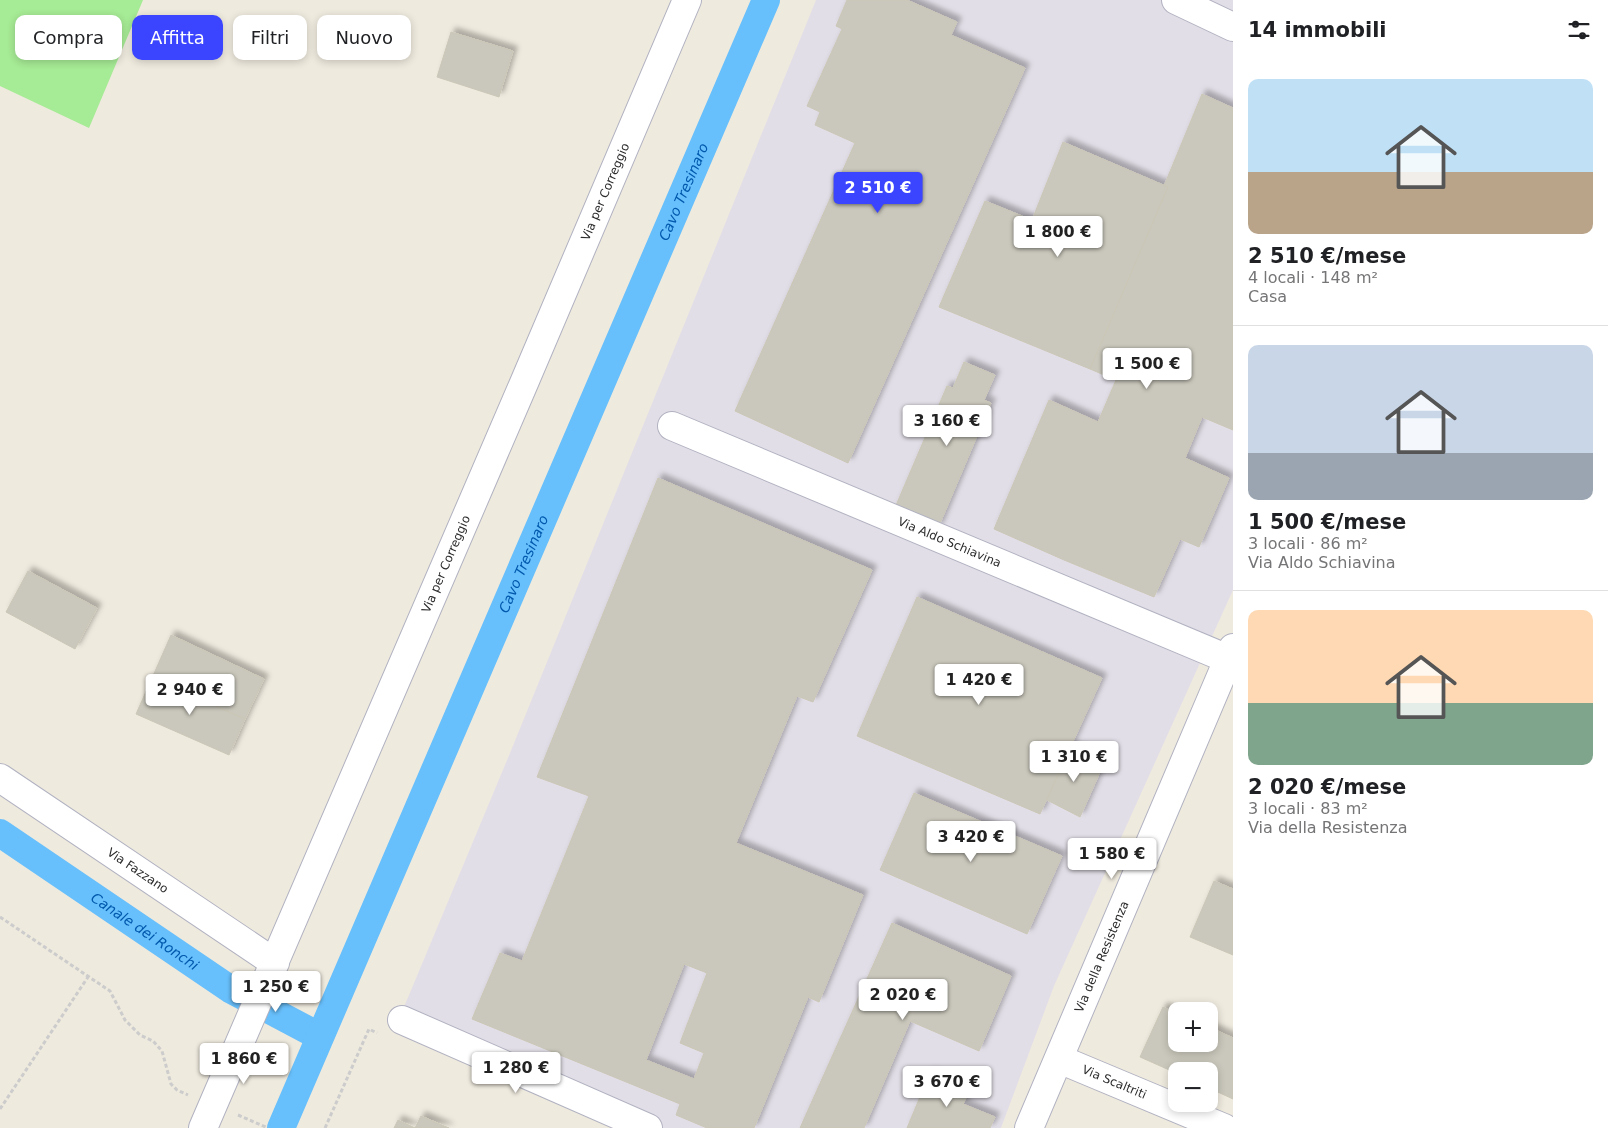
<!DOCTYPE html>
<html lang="it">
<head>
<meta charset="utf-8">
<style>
	:root { --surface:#fff; --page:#f2f2f2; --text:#202124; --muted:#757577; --line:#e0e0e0; --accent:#3b44ff }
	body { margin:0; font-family:"DejaVu Sans",sans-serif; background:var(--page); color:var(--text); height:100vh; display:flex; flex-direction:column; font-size:19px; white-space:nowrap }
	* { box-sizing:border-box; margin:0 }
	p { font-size:16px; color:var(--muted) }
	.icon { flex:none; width:28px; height:28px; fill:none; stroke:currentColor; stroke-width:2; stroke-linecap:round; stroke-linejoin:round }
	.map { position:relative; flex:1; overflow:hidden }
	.details { display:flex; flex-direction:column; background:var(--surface); width:375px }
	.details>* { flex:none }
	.hud { position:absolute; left:15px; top:15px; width:475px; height:45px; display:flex; gap:10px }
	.fabs { position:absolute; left:1168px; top:1002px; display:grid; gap:10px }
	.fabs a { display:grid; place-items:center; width:50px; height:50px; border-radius:10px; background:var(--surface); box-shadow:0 2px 8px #0003; font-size:25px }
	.price { position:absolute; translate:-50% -42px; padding:0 11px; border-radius:5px; background:#fff; color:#222; font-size:16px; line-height:32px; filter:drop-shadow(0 1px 2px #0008) }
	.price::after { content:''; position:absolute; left:50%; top:30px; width:15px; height:11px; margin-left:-8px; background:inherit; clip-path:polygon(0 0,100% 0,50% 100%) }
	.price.selected { background:var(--accent); color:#fff }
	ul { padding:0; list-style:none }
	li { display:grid; align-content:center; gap:10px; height:265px; padding:0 15px }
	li+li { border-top:1px solid var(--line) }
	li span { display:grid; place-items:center; height:155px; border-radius:10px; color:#555 }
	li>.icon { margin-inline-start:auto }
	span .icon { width:90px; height:90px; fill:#fffc; stroke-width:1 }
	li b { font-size:21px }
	h2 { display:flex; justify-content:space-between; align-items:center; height:60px; padding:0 15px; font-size:21px }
	.tag { padding:0 18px; border-radius:10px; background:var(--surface); box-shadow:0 2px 8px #0003; font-size:18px; line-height:45px }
	.tag.selected { background:var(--accent); color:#fff }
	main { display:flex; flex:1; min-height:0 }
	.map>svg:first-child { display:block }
	.industrial { fill:#e2dee7 }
	.green { fill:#a6eb95 }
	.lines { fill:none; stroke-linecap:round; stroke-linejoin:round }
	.canal { stroke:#67bffb; stroke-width:28 }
	.building { fill:#cac8bc; stroke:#cbc7b7; fill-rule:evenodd; filter:url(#shadow) }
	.minor-casing { stroke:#b1b2c1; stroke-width:30 }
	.tertiary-casing { stroke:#b1b2c1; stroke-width:30 }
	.path { stroke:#ccc; stroke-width:3; stroke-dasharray:4 2.5; stroke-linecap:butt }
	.minor { stroke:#fff; stroke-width:28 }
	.tertiary { stroke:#fff; stroke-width:28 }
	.labels { text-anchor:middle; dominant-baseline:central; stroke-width:4.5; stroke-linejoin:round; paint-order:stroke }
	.street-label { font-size:12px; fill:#2c2c2c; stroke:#fff }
	.water-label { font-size:14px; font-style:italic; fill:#0059ad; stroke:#fff }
</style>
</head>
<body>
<main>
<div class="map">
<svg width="1233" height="1128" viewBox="0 0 1233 1128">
	<defs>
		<filter id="shadow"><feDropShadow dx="4.5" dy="-4.5" stdDeviation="2.5" flood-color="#0004"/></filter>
	</defs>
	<rect width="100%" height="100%" fill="#efeade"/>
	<path class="industrial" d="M 816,0 L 1233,0 L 1233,590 L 1054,986 L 1001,1128 L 637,1128 L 399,1019 L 510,753 Z"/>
	<path class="green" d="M 0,0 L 143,0 L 89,128 L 0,86 Z"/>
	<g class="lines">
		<g class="canal">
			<path id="s1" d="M 0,833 L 230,989 L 319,1036"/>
			<path id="s2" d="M 281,1128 L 766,0"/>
		</g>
	</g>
	<path class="building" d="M 847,0 L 907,0 L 957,22 L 951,35 L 1025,68 L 848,463 L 735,411 L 855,143 L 815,125 L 820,112 L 807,106 L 842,29 L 836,26 Z
		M 451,32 L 513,51 L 499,97 L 437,77 Z
		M 1202,94 L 1233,108 L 1233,430 L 1202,417 L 1185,458 L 1229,478 L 1199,547 L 1180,539 L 1154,597 L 1064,560 L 994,529 L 1049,400 L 1098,422 L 1116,380 L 1090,369 L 1168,187 L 1164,186 Z
		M 1063,142 L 1168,187 L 1090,369 L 939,307 L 985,201 L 1032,220 Z
		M 964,362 L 995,375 L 984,400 L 991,403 L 938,528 L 894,510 L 947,386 L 953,388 Z
		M 658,478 L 872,570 L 813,702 L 797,696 L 736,843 L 863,895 L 819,1002 L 808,997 L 754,1128 L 707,1128 L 676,1115 L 680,1104 L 472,1019 L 500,953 L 522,961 L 589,796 L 537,777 ZM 684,964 L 707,973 L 680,1043 L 704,1053 L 694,1079 L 646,1060 Z
		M 28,571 L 97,608 L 75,649 L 6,612 Z
		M 917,597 L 1102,678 L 1040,814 L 857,736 Z
		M 171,635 L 264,679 L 245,719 L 152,678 Z
		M 152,678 L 245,719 L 229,755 L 136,714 Z
		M 1071,746 L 1090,755 L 1085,765 L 1100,772 L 1080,817 L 1047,800 Z
		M 914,793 L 1062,856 L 1027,934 L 880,870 Z
		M 1214,881 L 1233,889 L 1233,955 L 1190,937 Z
		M 892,923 L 1011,976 L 979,1051 L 910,1021 L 864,1128 L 800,1128 Z
		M 1163,1007 L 1176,1013 L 1176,1044 L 1209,1044 L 1209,1027 L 1233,1038 L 1233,1099 L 1209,1088 L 1209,1071 L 1176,1071 L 1176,1073 L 1140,1057 Z
		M 930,1073 L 970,1089 L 963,1104 L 995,1117 L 990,1128 L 907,1128 Z
		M 421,1116 L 449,1128 L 394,1128 L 398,1120 L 415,1128 Z"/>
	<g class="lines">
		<defs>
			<g id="minor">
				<path id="s3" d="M 672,426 L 1228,659"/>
				<path id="s4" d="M 0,778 L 275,963"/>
				<path d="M 402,1020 L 648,1128"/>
				<path id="s5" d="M 1059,1059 L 1224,1128"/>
				<path id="s6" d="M 1029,1128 L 1233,648"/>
			</g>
			<g id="tertiary">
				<path d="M 1176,0 L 1233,27"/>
				<path id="s7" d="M 203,1128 L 524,383 L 687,0"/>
			</g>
		</defs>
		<use href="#minor" class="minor-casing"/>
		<use href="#tertiary" class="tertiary-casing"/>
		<path class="path" d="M 0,917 L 110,991 L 125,1020 L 140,1035 L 153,1041 L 162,1051 L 171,1084 L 177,1090 L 188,1095
			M 0,1109 L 88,977
			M 238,1115 L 268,1128
			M 325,1128 L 369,1029 L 377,1033"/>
		<use href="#minor" class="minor"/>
		<use href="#tertiary" class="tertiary"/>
	</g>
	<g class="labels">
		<g class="street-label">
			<text stroke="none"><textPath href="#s7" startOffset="1019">Via per Correggio</textPath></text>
			<text stroke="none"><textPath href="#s3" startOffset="301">Via Aldo Schiavina</textPath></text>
			<text stroke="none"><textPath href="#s7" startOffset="614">Via per Correggio</textPath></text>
			<text stroke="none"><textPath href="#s4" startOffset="166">Via Fazzano</textPath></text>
			<text stroke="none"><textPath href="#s6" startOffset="186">Via della Resistenza</textPath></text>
			<text stroke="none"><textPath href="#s5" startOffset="60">Via Scaltriti</textPath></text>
		</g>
		<g class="water-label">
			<text stroke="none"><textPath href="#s2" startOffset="1019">Cavo Tresinaro</textPath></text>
			<text stroke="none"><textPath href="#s2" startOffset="614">Cavo Tresinaro</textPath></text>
			<text stroke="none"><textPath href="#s1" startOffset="175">Canale dei Ronchi</textPath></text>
		</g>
	</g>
</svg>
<div class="fabs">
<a>+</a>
<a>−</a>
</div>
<b class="price selected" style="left:878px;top:214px">2 510 €</b>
<b class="price" style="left:1058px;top:258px">1 800 €</b>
<b class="price" style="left:1147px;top:390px">1 500 €</b>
<b class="price" style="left:947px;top:447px">3 160 €</b>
<b class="price" style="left:979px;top:706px">1 420 €</b>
<b class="price" style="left:190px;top:716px">2 940 €</b>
<b class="price" style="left:1074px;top:783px">1 310 €</b>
<b class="price" style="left:971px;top:863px">3 420 €</b>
<b class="price" style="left:1112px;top:880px">1 580 €</b>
<b class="price" style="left:276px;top:1013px">1 250 €</b>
<b class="price" style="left:903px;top:1021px">2 020 €</b>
<b class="price" style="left:244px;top:1085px">1 860 €</b>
<b class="price" style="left:516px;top:1094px">1 280 €</b>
<b class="price" style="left:947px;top:1108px">3 670 €</b>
<div class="hud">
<a class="tag">Compra</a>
<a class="tag selected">Affitta</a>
<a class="tag">Filtri</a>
<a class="tag">Nuovo</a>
</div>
</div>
<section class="details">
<h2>14 immobili<svg class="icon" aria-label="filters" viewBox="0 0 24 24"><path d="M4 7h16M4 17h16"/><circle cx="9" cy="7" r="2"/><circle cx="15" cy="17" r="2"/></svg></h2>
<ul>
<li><span style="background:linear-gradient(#bfe0f5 60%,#b9a48a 0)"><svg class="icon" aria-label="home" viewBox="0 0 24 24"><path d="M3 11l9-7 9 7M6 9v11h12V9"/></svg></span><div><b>2 510 €/mese</b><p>4 locali · 148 m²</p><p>Casa</p></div></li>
<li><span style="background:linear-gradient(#c9d6e8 70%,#9aa5b1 0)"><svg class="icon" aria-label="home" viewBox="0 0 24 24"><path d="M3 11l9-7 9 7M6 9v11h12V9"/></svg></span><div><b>1 500 €/mese</b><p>3 locali · 86 m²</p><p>Via Aldo Schiavina</p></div></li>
<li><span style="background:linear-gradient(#ffd9b3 60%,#7fa58c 0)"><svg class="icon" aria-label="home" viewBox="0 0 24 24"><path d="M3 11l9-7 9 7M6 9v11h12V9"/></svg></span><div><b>2 020 €/mese</b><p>3 locali · 83 m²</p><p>Via della Resistenza</p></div></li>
</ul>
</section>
</main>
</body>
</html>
